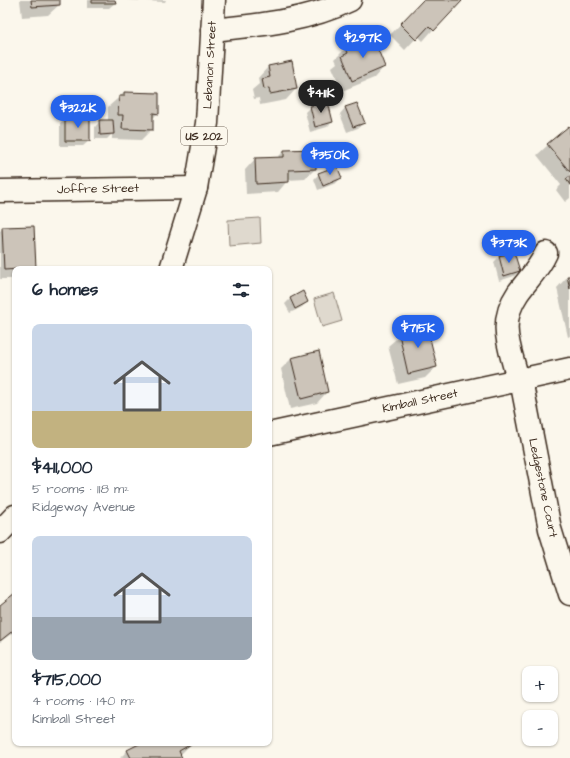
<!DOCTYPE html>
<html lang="en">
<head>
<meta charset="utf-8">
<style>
	:root { --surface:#fff; --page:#f6f6f7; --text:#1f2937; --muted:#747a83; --accent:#2563eb }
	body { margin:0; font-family:"Architects Daughter",sans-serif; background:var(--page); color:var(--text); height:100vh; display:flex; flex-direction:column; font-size:15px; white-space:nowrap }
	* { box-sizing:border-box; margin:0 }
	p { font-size:13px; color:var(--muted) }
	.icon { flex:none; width:22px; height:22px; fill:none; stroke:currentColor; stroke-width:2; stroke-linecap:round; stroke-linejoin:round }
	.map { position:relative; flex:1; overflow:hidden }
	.sheet { position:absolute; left:12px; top:266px; width:260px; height:480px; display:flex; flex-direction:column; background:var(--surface); border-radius:8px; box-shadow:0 1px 3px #0004 }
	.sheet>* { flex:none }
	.buttons { position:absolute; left:522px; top:666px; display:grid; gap:8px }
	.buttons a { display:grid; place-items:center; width:36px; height:36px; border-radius:8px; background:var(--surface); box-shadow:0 1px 3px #0004; font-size:20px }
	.price { position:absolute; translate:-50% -34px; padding:0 9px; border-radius:14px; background:var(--accent); color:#fff; font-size:13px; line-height:26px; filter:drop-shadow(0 1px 2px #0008) }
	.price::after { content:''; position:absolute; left:50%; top:24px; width:12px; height:9px; margin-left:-6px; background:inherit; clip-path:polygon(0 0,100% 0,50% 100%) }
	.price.on { background:#222; color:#fff }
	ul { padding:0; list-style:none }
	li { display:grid; align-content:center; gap:8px; height:212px; padding:0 20px }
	li span { display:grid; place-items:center; height:124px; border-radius:8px; color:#555 }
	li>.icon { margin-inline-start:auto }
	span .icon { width:72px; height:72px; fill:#fffc; stroke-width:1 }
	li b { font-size:17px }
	h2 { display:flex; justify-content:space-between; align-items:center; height:48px; padding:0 20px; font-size:17px }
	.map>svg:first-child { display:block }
	.green { fill:#dfd9ce; stroke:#8d8276 }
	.shadow { fill:#0003 }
	.building { fill:#ccc4b9; stroke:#3b2a1e }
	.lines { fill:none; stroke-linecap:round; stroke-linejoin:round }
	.minor-casing { stroke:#3b2a1e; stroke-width:25 }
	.highway-casing { stroke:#3b2a1e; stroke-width:25 }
	.minor { stroke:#fbf7ec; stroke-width:22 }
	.highway { stroke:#fbf7ec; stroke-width:22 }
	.labels { text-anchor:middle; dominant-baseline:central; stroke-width:3; stroke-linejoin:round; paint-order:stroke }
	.shield { fill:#fbf7ec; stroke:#75685c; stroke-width:1 }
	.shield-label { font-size:11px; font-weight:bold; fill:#3b2a1e }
	.street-label { font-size:12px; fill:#3b2a1e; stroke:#fbf7ec }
</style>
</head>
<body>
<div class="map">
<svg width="570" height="758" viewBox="0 0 570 758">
	<rect width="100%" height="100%" fill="#fbf7ec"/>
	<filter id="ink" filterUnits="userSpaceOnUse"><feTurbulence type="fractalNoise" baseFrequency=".025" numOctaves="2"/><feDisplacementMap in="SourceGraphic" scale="8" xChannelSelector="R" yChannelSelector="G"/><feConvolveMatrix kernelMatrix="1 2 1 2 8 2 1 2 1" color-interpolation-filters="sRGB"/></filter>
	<g filter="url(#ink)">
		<path class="green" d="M 260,218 L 261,243 L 229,246 L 228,220 Z
			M 334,293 L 342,321 L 322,327 L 314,299 Z"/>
		<path class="shadow" d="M 20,0 L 59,0 L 59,5 L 48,15 L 22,17 Z
			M 87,0 L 114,0 L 115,3 L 109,8 L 87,8 Z
			M 126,0 L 166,0 L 165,2 Z
			M 424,0 L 459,0 L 423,41 L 418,36 L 405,50 L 390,35 Z
			M 368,46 L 384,67 L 374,78 L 342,91 L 332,67 L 337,63 L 335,59 L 346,48 Z
			M 268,67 L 296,89 L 286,100 L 260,105 L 259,98 L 254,99 L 252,90 L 259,84 L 258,78 Z
			M 124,93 L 158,113 L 152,119 L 152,129 L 141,140 L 112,139 L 112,134 L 107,139 L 95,139 L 95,127 L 100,121 L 108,121 L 108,107 Z
			M 327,103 L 332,122 L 327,127 L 310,132 L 305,112 L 310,107 Z
			M 356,104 L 364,123 L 358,128 L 347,132 L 340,114 L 345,108 Z
			M 66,118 L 89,141 L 83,146 L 60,146 L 60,123 Z
			M 570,129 L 570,198 L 565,202 L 556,190 L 561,185 L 537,155 L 548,145 Z
			M 284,151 L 315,169 L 305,179 L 288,180 L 278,192 L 246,194 L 245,170 L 255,159 L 277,158 Z
			M 319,174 L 341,178 L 336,183 L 318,190 L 314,179 Z
			M 3,228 L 35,268 L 15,269 L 15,279 L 0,279 L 0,231 Z
			M 499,257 L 519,271 L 514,276 L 499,281 L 494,262 Z
			M 567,277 L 570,277 L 570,336 L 568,337 L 557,288 Z
			M 302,292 L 307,302 L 302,307 L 290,313 L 285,304 L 290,299 Z
			M 410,327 L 436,367 L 425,378 L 398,384 L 388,346 Z
			M 292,358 L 327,392 L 317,403 L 290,409 L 281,369 Z
			M 15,594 L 15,631 L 0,642 L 0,606 Z
			M 143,743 L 192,743 L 180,755 L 181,758 L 120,758 L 127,751 Z"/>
		<path class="building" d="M 31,0 L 60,0 L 60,5 L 32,7 Z
			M 92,0 L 115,0 L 116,3 L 92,3 Z
			M 423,0 L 461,0 L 462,1 L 434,31 L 429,26 L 416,40 L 400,24 Z
			M 366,39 L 368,45 L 375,42 L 385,67 L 352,81 L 342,56 L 348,53 L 345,47 Z
			M 292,61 L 297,89 L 270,94 L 269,88 L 264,89 L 262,79 L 270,77 L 268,66 Z
			M 124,92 L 159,93 L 159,114 L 153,113 L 153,130 L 122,129 L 123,115 L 118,115 L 119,96 L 124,96 Z
			M 328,102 L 333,122 L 315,127 L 310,106 Z
			M 357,103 L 365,123 L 353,127 L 345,107 Z
			M 65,117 L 90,117 L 90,141 L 65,141 Z
			M 99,120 L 113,120 L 114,134 L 100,135 Z
			M 569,126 L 570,127 L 570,172 L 547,144 Z
			M 316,149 L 316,169 L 289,170 L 289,182 L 256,184 L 255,158 L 284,157 L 284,150 Z
			M 337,166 L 342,178 L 323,186 L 318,173 Z
			M 570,176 L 570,185 L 566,179 Z
			M 34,226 L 36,268 L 4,270 L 2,227 Z
			M 514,252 L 520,271 L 504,276 L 499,256 Z
			M 567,276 L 570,276 L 570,289 Z
			M 303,291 L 308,302 L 295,309 L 290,298 Z
			M 426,322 L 437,367 L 408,374 L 399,334 L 411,331 L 410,326 Z
			M 319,351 L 328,392 L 301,399 L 291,358 Z
			M 15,593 L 15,629 L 0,641 L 0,605 Z
			M 141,743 L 193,743 L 179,751 L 182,758 L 131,758 L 127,750 Z"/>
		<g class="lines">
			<defs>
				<path id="minor" d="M 212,30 C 260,25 307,21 350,0
					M 0,191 L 196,188
					M 518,380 C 510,347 497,324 518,293 C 528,279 539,269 546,253
					M 521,380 L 550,529 L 570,594
					M 269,434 L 570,369"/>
				<path id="highway" d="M 171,269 L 196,188 L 207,123 L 214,0
					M 0,532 L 15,516"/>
			</defs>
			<use href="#minor" class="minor-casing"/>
			<use href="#highway" class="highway-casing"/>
			<use href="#minor" class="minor"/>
			<use href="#highway" class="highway"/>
		</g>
	</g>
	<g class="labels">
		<rect class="shield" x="181" y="127" width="46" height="18" rx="3"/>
		<g class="shield-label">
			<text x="204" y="136">US 202</text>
		</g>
		<g class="street-label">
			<text transform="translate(210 65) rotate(-87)">Lebanon Street</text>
			<text transform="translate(98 189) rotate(-1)">Joffre Street</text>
			<text transform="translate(420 401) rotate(-12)">Kimball Street</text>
			<text transform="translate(543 488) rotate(78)">Ledgestone Court</text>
		</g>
	</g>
</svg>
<div class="buttons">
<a>+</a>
<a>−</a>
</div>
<b class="price" style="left:363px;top:59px">$297K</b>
<b class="price on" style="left:321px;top:114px">$411K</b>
<b class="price" style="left:78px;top:129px">$322K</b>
<b class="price" style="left:330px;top:176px">$350K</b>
<b class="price" style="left:509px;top:264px">$373K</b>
<b class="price" style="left:418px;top:349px">$715K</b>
<section class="sheet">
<h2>6 homes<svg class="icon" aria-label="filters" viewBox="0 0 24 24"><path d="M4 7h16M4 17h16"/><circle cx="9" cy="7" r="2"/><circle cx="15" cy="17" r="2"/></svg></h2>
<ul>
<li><span style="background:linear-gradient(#c9d6e8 70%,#c2b280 0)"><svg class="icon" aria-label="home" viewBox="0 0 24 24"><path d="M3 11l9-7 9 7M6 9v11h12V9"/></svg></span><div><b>$411,000</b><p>5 rooms · 118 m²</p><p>Ridgeway Avenue</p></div></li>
<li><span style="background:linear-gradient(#c9d6e8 65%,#9aa5b1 0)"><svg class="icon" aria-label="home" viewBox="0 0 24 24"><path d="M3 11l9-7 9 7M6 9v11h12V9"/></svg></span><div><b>$715,000</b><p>4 rooms · 140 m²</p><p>Kimball Street</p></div></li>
</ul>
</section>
</div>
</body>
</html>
